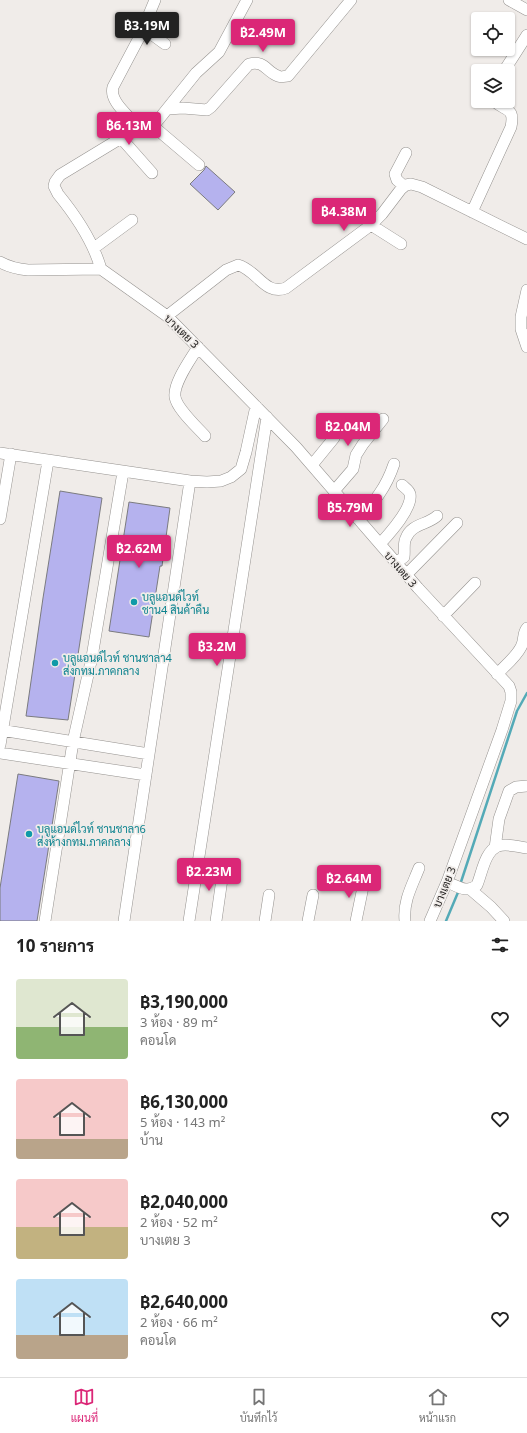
<!DOCTYPE html>
<html lang="th">
<head>
<meta charset="utf-8">
<style>
	:root { --surface:#fff; --page:#f2f2f2; --text:#222; --muted:#767676; --line:#e0e0e0; --accent:#db2777 }
	body { margin:0; font-family:"Noto Sans",Sarabun,sans-serif; background:var(--page); color:var(--text); height:100vh; display:flex; flex-direction:column; font-size:15px; white-space:nowrap }
	* { box-sizing:border-box; margin:0 }
	p { font-size:13px; color:var(--muted) }
	.icon { flex:none; width:22px; height:22px; fill:none; stroke:currentColor; stroke-width:2; stroke-linecap:round; stroke-linejoin:round }
	.map { position:relative; height:921px; overflow:hidden }
	.sheet { display:flex; flex-direction:column; background:var(--surface); flex:1 }
	.sheet>* { flex:none }
	.tools { position:absolute; left:471px; top:12px; display:grid; gap:8px }
	.tools a { display:grid; place-items:center; width:44px; height:44px; border-radius:4px; background:var(--surface); box-shadow:0 1px 3px #0004; font-size:20px }
	.price { position:absolute; translate:-50% -34px; padding:0 9px; border-radius:4px; background:var(--accent); color:#fff; font-size:13px; line-height:26px; filter:drop-shadow(0 1px 2px #0008) }
	.price::after { content:''; position:absolute; left:50%; top:24px; width:12px; height:9px; margin-left:-6px; background:inherit; clip-path:polygon(0 0,100% 0,50% 100%) }
	.price.current { background:#222; color:#fff }
	ul { padding:0; list-style:none }
	li { display:flex; align-items:center; gap:12px; height:100px; padding:0 16px }
	li span { display:grid; place-items:center; flex:none; width:112px; height:80px; border-radius:4px; color:#555 }
	li>.icon { margin-inline-start:auto }
	span .icon { width:48px; height:48px; fill:#fffc; stroke-width:1 }
	li b { font-size:17px }
	h2 { display:flex; justify-content:space-between; align-items:center; height:48px; padding:0 16px; font-size:17px }
	.tab-bar { display:flex; justify-content:space-around; align-items:center; height:56px; border-top:1px solid var(--line); background:var(--surface); font-size:11px; color:var(--muted) }
	.tab-bar a { display:grid; justify-items:center; gap:2px }
	.tab-bar .current { color:var(--accent) }
	.map>svg:first-child { display:block }
	.lines { fill:none; stroke-linecap:round; stroke-linejoin:round }
	.stream { stroke:#54aab7; stroke-width:2.5 }
	.building { fill:#b5b2ee; stroke:#7b7b7f }
	.minor-casing { stroke:#95928f; stroke-width:12 }
	.minor { stroke:#fff; stroke-width:11 }
	.culture-dot { fill:#0f9aa8; stroke:#f0ece9; stroke-width:1.5 }
	.labels { text-anchor:middle; dominant-baseline:central; stroke-width:3.5; stroke-linejoin:round; paint-order:stroke }
	.street-label { font-size:11px; fill:#211f1e; stroke:#f0ece9 }
	.culture-label { font-size:11px; fill:#0d838f; stroke:#f0ece9; text-anchor:start }
</style>
</head>
<body>
<div class="map">
<svg width="527" height="921" viewBox="0 0 527 921">
	<rect width="100%" height="100%" fill="#f0ece9"/>
	<g class="lines">
		<path class="stream" d="M 460,885 L 517,711 L 527,693
			M 446,921 L 459,890"/>
	</g>
	<path class="building" d="M 206,166 L 235,192 L 218,210 L 190,184 L 204,170 Z
		M 60,491 L 102,498 L 68,720 L 26,716 L 43,598 Z
		M 129,502 L 170,508 L 162,566 L 160,566 L 149,637 L 109,631 Z
		M 18,774 L 59,781 L 37,921 L 0,921 L 0,888 Z"/>
	<g class="lines">
		<defs>
			<path id="minor" d="M 509,0 L 527,10
				M 143,28 L 165,44
				M 504,71 L 527,35
				M 168,109 L 183,108 L 207,110 L 211,107 L 249,64 C 265,60 266,72 278,76 C 281,78 285,76 288,76 L 351,0
				M 136,125 C 147,129 152,128 159,119 L 196,73 L 219,52 L 247,0
				M 153,126 L 199,165
				M 121,138 L 152,173
				M 404,186 L 397,180 L 395,174 L 406,153
				M 472,212 L 511,127 C 515,107 506,112 494,101
				M 371,225 L 401,244
				M 94,248 L 132,220
				M 0,262 C 9,267 17,269 28,270 L 101,269 L 167,316 L 296,447 L 418,588 L 509,686 L 511,692 L 511,701 L 502,730 L 447,882 L 430,921
				M 101,269 C 93,241 76,216 58,194 L 54,186 L 55,182 L 60,175 L 121,138 L 136,125 C 128,115 109,101 113,87 L 140,36 L 155,0
				M 527,290 L 521,317 L 521,329 L 527,347
				M 167,316 L 226,270 L 238,265 C 257,270 265,296 286,288 L 371,225 L 382,214 L 401,189 L 406,185 L 411,184 L 422,187 L 527,239
				M 198,347 C 191,359 173,383 175,397 C 177,409 197,427 205,436
				M 0,453 L 190,481 L 207,482 L 221,481 L 231,477 L 241,469 L 246,452 L 256,406
				M 312,465 L 334,438
				M 334,491 L 353,469 L 356,455 L 363,444 L 383,419
				M 0,519 L 11,454
				M 358,519 C 375,501 386,488 394,464
				M 380,544 C 389,534 413,508 410,494 C 409,490 405,488 402,485
				M 396,563 L 404,557 C 405,551 403,543 406,538 C 411,524 427,525 437,516
				M 406,575 L 457,523
				M 443,616 L 475,583
				M 497,674 C 505,666 516,657 521,647 C 525,640 522,634 527,628
				M 0,730 L 149,754
				M 0,745 L 48,461
				M 0,753 L 146,775
				M 495,848 L 499,819 L 509,791 L 516,787 L 527,786
				M 447,882 C 457,886 468,894 477,885 C 482,873 485,851 498,846 C 507,843 518,847 527,848
				M 470,889 L 491,907 L 504,921
				M 45,921 L 73,742 L 92,657 L 123,472
				M 124,921 L 190,481
				M 189,921 L 267,417
				M 216,921 L 224,865
				M 265,921 L 269,895
				M 308,921 L 313,895
				M 356,921 L 364,882
				M 405,921 C 403,901 412,886 419,868"/>
		</defs>
		<use href="#minor" class="minor-casing"/>
		<use href="#minor" class="minor"/>
	</g>
	<g class="culture-dot">
		<circle cx="134" cy="602" r="4"/>
		<circle cx="55" cy="663" r="4"/>
		<circle cx="29" cy="834" r="4"/>
	</g>
	<g class="labels">
		<g class="street-label">
			<text transform="translate(182 331) rotate(44)">บางเตย 3</text>
			<text transform="translate(401 569) rotate(49)">บางเตย 3</text>
			<text transform="translate(444 887) rotate(-68)">บางเตย 3</text>
		</g>
		<g class="culture-label">
			<text x="142" y="596">บลูแอนด์ไวท์<tspan x="142" dy="13">ชาน4 สินค้าคืน</tspan></text>
			<text x="63" y="657">บลูแอนด์ไวท์ ชานชาลา4<tspan x="63" dy="13">ส่งกทม.ภาคกลาง</tspan></text>
			<text x="37" y="828">บลูแอนด์ไวท์ ชานชาลา6<tspan x="37" dy="13">ส่งห้างกทม.ภาคกลาง</tspan></text>
		</g>
	</g>
</svg>
<div class="tools">
<a><svg class="icon" aria-label="locate" viewBox="0 0 24 24"><circle cx="12" cy="12" r="6"/><path d="M12 2v4M12 18v4M2 12h4M18 12h4"/></svg></a>
<a><svg class="icon" aria-label="layers" viewBox="0 0 24 24"><path d="M12 4l9 5-9 5-9-5zM3 14l9 5 9-5"/></svg></a>
</div>
<b class="price current" style="left:147px;top:46px">฿3.19M</b>
<b class="price" style="left:263px;top:53px">฿2.49M</b>
<b class="price" style="left:129px;top:146px">฿6.13M</b>
<b class="price" style="left:344px;top:232px">฿4.38M</b>
<b class="price" style="left:348px;top:447px">฿2.04M</b>
<b class="price" style="left:350px;top:528px">฿5.79M</b>
<b class="price" style="left:139px;top:569px">฿2.62M</b>
<b class="price" style="left:217px;top:667px">฿3.2M</b>
<b class="price" style="left:209px;top:892px">฿2.23M</b>
<b class="price" style="left:349px;top:899px">฿2.64M</b>
</div>
<section class="sheet">
<h2>10 รายการ<svg class="icon" aria-label="filters" viewBox="0 0 24 24"><path d="M4 7h16M4 17h16"/><circle cx="9" cy="7" r="2"/><circle cx="15" cy="17" r="2"/></svg></h2>
<ul>
<li><span style="background:linear-gradient(#dfe7d0 60%,#8fb573 0)"><svg class="icon" aria-label="home" viewBox="0 0 24 24"><path d="M3 11l9-7 9 7M6 9v11h12V9"/></svg></span><div><b>฿3,190,000</b><p>3 ห้อง · 89 m²</p><p>คอนโด</p></div><svg class="icon" aria-label="heart" viewBox="0 0 24 24"><path d="M12 20l-8-8c-3-5 5-10 8-4 3-6 11-1 8 4z"/></svg></li>
<li><span style="background:linear-gradient(#f6c9c9 75%,#b9a48a 0)"><svg class="icon" aria-label="home" viewBox="0 0 24 24"><path d="M3 11l9-7 9 7M6 9v11h12V9"/></svg></span><div><b>฿6,130,000</b><p>5 ห้อง · 143 m²</p><p>บ้าน</p></div><svg class="icon" aria-label="heart" viewBox="0 0 24 24"><path d="M12 20l-8-8c-3-5 5-10 8-4 3-6 11-1 8 4z"/></svg></li>
<li><span style="background:linear-gradient(#f6c9c9 60%,#c2b280 0)"><svg class="icon" aria-label="home" viewBox="0 0 24 24"><path d="M3 11l9-7 9 7M6 9v11h12V9"/></svg></span><div><b>฿2,040,000</b><p>2 ห้อง · 52 m²</p><p>บางเตย 3</p></div><svg class="icon" aria-label="heart" viewBox="0 0 24 24"><path d="M12 20l-8-8c-3-5 5-10 8-4 3-6 11-1 8 4z"/></svg></li>
<li><span style="background:linear-gradient(#bfe0f5 70%,#b9a48a 0)"><svg class="icon" aria-label="home" viewBox="0 0 24 24"><path d="M3 11l9-7 9 7M6 9v11h12V9"/></svg></span><div><b>฿2,640,000</b><p>2 ห้อง · 66 m²</p><p>คอนโด</p></div><svg class="icon" aria-label="heart" viewBox="0 0 24 24"><path d="M12 20l-8-8c-3-5 5-10 8-4 3-6 11-1 8 4z"/></svg></li>
</ul>
</section>
<nav class="tab-bar">
<a class="current"><svg class="icon" aria-label="map" viewBox="0 0 24 24"><path d="M3 6l6-2 6 2 6-2v14l-6 2-6-2-6 2zM9 4v14M15 6v14"/></svg>แผนที่</a>
<a><svg class="icon" aria-label="saved" viewBox="0 0 24 24"><path d="M7 4h10v16l-5-4-5 4z"/></svg>บันทึกไว้</a>
<a><svg class="icon" aria-label="home" viewBox="0 0 24 24"><path d="M3 11l9-7 9 7M6 9v11h12V9"/></svg>หน้าแรก</a>
</nav>
</body>
</html>
